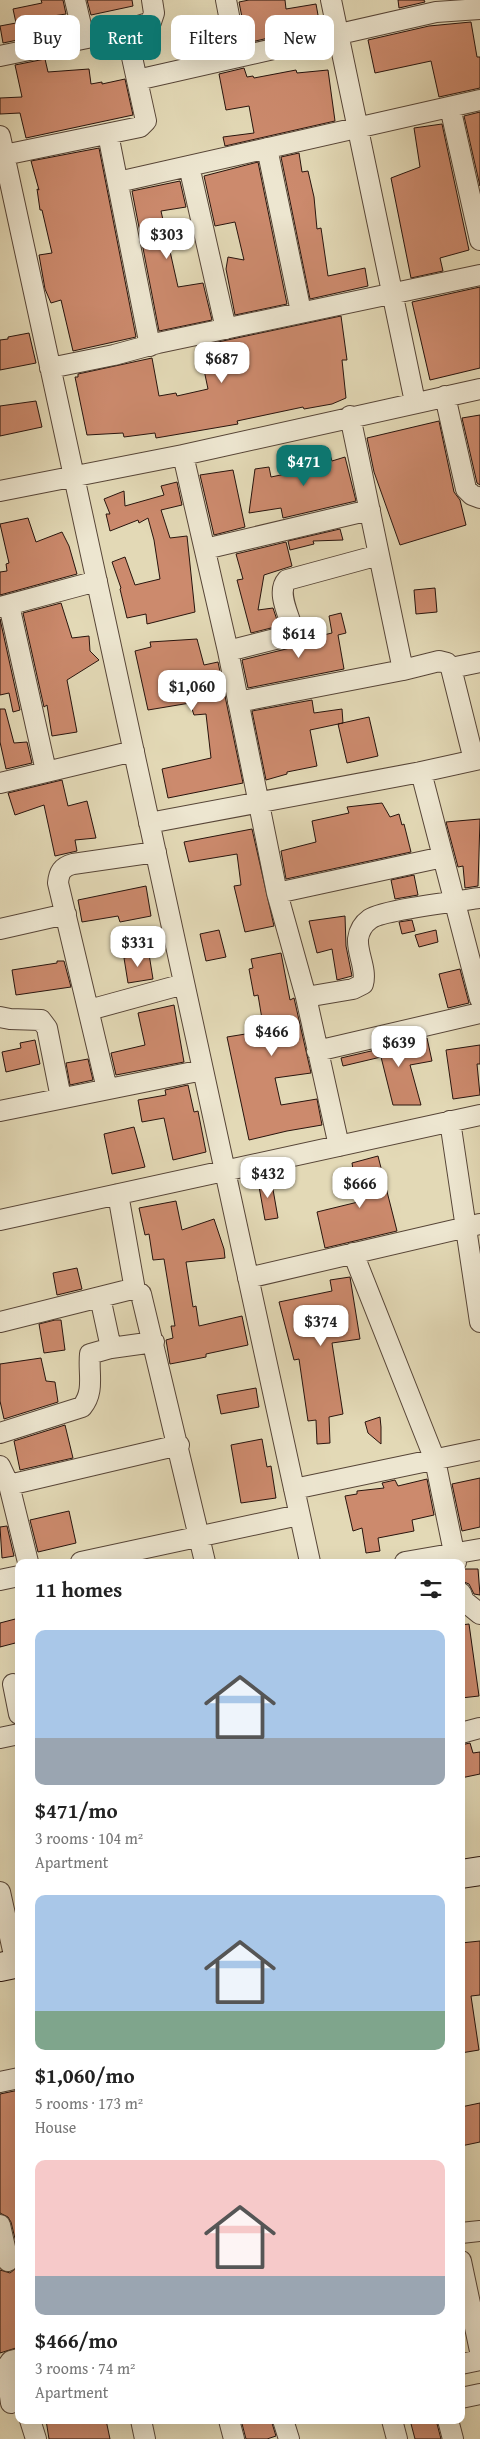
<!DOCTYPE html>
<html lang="en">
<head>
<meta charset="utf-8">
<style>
	:root { --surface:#fff; --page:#f2f2f2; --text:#222; --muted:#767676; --accent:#0f766e }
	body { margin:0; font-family:"Gentium Book Plus",serif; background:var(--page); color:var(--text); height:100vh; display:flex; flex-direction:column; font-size:19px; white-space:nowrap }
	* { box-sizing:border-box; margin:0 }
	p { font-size:16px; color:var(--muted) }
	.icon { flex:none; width:28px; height:28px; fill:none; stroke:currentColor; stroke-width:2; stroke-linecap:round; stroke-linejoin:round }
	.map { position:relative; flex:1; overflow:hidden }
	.panel { position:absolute; left:15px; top:1559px; width:450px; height:865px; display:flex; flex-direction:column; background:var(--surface); border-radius:10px; box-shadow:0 5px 20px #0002 }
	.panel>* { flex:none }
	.hud { position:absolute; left:15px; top:15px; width:450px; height:45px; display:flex; gap:10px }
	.price { position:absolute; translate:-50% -42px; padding:0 11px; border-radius:10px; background:#fff; color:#222; font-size:16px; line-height:32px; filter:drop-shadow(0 1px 2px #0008) }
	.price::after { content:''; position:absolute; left:50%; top:30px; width:15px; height:11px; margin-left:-8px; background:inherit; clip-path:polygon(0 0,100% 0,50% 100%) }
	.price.on { background:var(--accent); color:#fff }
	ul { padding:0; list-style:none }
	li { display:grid; align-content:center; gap:10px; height:265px; padding:0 20px }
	li span { display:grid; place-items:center; height:155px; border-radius:10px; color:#555 }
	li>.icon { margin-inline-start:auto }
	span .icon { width:90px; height:90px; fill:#fffc; stroke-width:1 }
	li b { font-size:21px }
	h2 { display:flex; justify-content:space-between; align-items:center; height:60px; padding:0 20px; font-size:21px }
	.chip { padding:0 18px; border-radius:10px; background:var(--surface); box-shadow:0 5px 20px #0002; font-size:18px; line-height:45px }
	.chip.on { background:var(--accent); color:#fff }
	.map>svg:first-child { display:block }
	.building { fill:#cc8a6d; stroke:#28140d }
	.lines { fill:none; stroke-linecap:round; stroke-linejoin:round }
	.street-casing { stroke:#574537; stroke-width:22 }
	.secondary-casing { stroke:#28140d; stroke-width:30 }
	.street { stroke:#ede6d0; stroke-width:20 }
	.secondary { stroke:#ede6d0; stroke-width:28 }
</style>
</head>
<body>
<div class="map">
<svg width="480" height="2439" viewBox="0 0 480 2439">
	<rect width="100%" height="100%" fill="#e3d9b6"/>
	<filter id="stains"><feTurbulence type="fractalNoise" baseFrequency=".004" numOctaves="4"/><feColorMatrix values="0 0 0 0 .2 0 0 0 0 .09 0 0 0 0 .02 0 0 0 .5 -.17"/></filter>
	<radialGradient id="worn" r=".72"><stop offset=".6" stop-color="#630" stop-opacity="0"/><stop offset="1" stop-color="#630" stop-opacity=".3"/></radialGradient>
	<path class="building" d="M 41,0 L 63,0 L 66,14 L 53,16 L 56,32 L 3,43 L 0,26 L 16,23 L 13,9 L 42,3 Z
		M 87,0 L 132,0 L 133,6 L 91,15 Z
		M 249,0 L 285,0 L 286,9 L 316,4 L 320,26 L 247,43 L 239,2 Z
		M 398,0 L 424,0 L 425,2 L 399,8 Z
		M 471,22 L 477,57 L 480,57 L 480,88 L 439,97 L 431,61 L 375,73 L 368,40 L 429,26 Z
		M 45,59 L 48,72 L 89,69 L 91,84 L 102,82 L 102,84 L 125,79 L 133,115 L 26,138 L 20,113 L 0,114 L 0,98 L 22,97 L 15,65 Z
		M 244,68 L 247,77 L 253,76 L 254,78 L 296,70 L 297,73 L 328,70 L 335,121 L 225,146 L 223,137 L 254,133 L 249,106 L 226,110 L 219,74 Z
		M 480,112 L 480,186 L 464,116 Z
		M 442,124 L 469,250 L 440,258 L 443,271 L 411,278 L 391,178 L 420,167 L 414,128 Z
		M 99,148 L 136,337 L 73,351 L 61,300 L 51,303 L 45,289 L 39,255 L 52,253 L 42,210 L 40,210 L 37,189 L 39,190 L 31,161 Z
		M 299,153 L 302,172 L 308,171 L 314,197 L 317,229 L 321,228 L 328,276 L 365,268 L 368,286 L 310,299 L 281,157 Z
		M 258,162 L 287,304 L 235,315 L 226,269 L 228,257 L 244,260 L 235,222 L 215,226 L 204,176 Z
		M 180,181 L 186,207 L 161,211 L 178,287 L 203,283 L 212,320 L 159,331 L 132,191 Z
		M 480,287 L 480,368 L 430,380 L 412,302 Z
		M 341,316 L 347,360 L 342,360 L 346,398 L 332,404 L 304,409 L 303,407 L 237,421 L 238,424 L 156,438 L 155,433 L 124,437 L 123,433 L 87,435 L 75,377 L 78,377 L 78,374 L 152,358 L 159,396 L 176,393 L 177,396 L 208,389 L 199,346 Z
		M 29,333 L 36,363 L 0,370 L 0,340 L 8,339 L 8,337 Z
		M 36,401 L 42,427 L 0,436 L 0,406 Z
		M 480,415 L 480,485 L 477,483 L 462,418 Z
		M 439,421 L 454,492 L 460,500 L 466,525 L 400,545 L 374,472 L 367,438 Z
		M 328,448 L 332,461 L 345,457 L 356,501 L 283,518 L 281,508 L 249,513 L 255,469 L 269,467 L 271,477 L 305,470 L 303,460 L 318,450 Z
		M 233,470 L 245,527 L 214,535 L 200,475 Z
		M 177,482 L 182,505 L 161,510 L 170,538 L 187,536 L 195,612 L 147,624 L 146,614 L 127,618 L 120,589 L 121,588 L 112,562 L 125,557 L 135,585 L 160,579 L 154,540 L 148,518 L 139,523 L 138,520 L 110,531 L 106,514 L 110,514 L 104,499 L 124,491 L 125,506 L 164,495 L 161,486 Z
		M 28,518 L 36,542 L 62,532 L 69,546 L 77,574 L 0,595 L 0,572 L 7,571 L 6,564 L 9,563 L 0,524 Z
		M 340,529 L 343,540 L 313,541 L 314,544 L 290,550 L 288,541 Z
		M 286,542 L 292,566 L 264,575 L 258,610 L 273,608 L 279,626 L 251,633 L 237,580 L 243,579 L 236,554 Z
		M 435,588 L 437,612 L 416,614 L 414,590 Z
		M 61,603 L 72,638 L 89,636 L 90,651 L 99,660 L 67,680 L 77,732 L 52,736 L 47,705 L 44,707 L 23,613 Z
		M 341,613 L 346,633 L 338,635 L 344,669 L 248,688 L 242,660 L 294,647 L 302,640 L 332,633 L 329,616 Z
		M 0,619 L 20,710 L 13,712 L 9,693 L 0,695 Z
		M 197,639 L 204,665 L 218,662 L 243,783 L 168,798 L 162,769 L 211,758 L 206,714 L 194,715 L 190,703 L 148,710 L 135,651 L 151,647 L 150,642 Z
		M 312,700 L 314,713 L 342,709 L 343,723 L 310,730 L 317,766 L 287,772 L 287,774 L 266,780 L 252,711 Z
		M 0,709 L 5,709 L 14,743 L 27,742 L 32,763 L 6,769 L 0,742 Z
		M 369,717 L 378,756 L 347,763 L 338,724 Z
		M 62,780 L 68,806 L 87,801 L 96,838 L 75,840 L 77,851 L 55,856 L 44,805 L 15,815 L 8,793 Z
		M 382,803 L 390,817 L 399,814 L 402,825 L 404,824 L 411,852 L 286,879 L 281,851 L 316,842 L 312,821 L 349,813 L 347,807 Z
		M 480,819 L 478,886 L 465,888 L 463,866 L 458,867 L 446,822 Z
		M 252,829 L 274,926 L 245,932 L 234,886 L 241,885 L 237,854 L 189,862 L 184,842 Z
		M 414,875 L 418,895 L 395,899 L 391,880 Z
		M 146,886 L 151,916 L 120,922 L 118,916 L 82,922 L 78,900 Z
		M 345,916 L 346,946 L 352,976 L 337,980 L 332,949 L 317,953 L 309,921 Z
		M 412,920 L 415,931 L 402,934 L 399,922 Z
		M 219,930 L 226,957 L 206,961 L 200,934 Z
		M 436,930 L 438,942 L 419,947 L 415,935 Z
		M 281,953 L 290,1000 L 294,998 L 311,1073 L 275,1078 L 281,1105 L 317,1099 L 322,1125 L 287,1131 L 249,1140 L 227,1037 L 264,1031 L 258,995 L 254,996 L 249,969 L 253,968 L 251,959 Z
		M 149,954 L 153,979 L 128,983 L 124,958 Z
		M 57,961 L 64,961 L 71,987 L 16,995 L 12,970 L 57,963 Z
		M 460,969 L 469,1003 L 448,1008 L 439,974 Z
		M 174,1005 L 184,1062 L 116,1075 L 111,1053 L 145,1045 L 138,1013 Z
		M 427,1038 L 432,1061 L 410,1065 L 421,1105 L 393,1105 L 381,1057 L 343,1066 L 341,1058 Z
		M 35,1040 L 40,1064 L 6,1072 L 2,1052 L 21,1048 L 20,1043 Z
		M 480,1045 L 480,1064 L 477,1064 L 480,1095 L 453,1099 L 446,1050 Z
		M 88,1059 L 93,1080 L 70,1085 L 66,1063 Z
		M 188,1085 L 194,1112 L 198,1111 L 206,1152 L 173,1160 L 164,1118 L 142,1122 L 138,1100 L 166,1095 L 165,1090 Z
		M 134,1127 L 145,1167 L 112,1174 L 104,1134 Z
		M 378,1156 L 397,1231 L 325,1248 L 317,1212 L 358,1202 L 352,1163 Z
		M 271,1178 L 278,1218 L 265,1220 L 258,1181 Z
		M 176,1201 L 182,1230 L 214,1219 L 224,1249 L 225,1258 L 186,1262 L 193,1307 L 196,1306 L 199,1326 L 242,1316 L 248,1345 L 206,1354 L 206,1357 L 170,1364 L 166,1340 L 173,1338 L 171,1326 L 175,1326 L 164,1259 L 153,1260 L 149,1234 L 145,1235 L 139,1208 Z
		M 77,1268 L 82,1289 L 57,1295 L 53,1273 Z
		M 350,1277 L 360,1339 L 332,1343 L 343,1414 L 329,1417 L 330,1443 L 317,1444 L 316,1420 L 308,1421 L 299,1359 L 294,1360 L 279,1302 L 332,1291 L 330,1280 Z
		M 55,1320 L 61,1320 L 65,1350 L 44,1353 L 39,1324 Z
		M 41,1358 L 46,1381 L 55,1382 L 58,1402 L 4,1419 L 0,1401 L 0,1364 Z
		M 256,1388 L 259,1407 L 221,1414 L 217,1395 Z
		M 380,1417 L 381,1427 L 381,1444 L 368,1433 L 365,1422 Z
		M 65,1425 L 73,1458 L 20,1470 L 14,1441 Z
		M 262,1439 L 267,1467 L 271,1466 L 276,1498 L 241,1503 L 231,1445 Z
		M 480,1478 L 480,1527 L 462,1531 L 452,1484 Z
		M 427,1479 L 434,1515 L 412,1520 L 414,1531 L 378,1538 L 380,1551 L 366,1553 L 362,1528 L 353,1531 L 345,1496 L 357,1494 L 357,1491 L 384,1488 L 382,1483 L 395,1480 L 398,1486 Z
		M 69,1511 L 76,1543 L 38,1552 L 30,1520 Z
		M 7,1526 L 14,1556 L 2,1558 L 0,1527 Z
		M 465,1569 L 478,1569 L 480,1595 L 474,1594 L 469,1584 L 464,1582 L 463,1571 Z
		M 19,1618 L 19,1642 L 0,1647 L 0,1623 Z
		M 469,1624 L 479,1696 L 461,1698 L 461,1625 Z
		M 470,1743 L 473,1753 L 480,1752 L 480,1774 L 461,1778 L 461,1745 Z
		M 480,1941 L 480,1995 L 471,1996 L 479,2050 L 461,2053 L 461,1943 Z
		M 19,2090 L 19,2255 L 11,2222 L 8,2217 L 0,2213 L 0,2094 Z
		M 480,2103 L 480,2142 L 461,2146 L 461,2107 Z
		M 19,2266 L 19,2347 L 0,2353 L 0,2270 L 10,2273 Z
		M 46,2420 L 106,2420 L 110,2439 L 49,2439 Z
		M 241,2420 L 271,2420 L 276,2436 L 267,2439 L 246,2439 Z
		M 410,2420 L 436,2420 L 441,2439 L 415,2439 Z"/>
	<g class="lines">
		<defs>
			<path id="street" d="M 75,0 L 84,38
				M 226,0 L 237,57
				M 331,0 L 415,402
				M 0,56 L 126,30 L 151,22 L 154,13 L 152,0
				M 137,80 L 436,12 L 480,9
				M 450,107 L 480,240
				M 108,134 L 150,346
				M 0,136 L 310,1562
				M 267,148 L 301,312
				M 4,155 L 140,127 L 146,121 L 126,30
				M 189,166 L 226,329
				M 118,182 L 480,100
				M 50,368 L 114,355 L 158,343 L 480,275
				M 445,396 L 466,489 L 472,495 L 480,498
				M 183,455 L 228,651 L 277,893 L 306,997 L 339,1146
				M 0,491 L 183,455 L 480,389
				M 205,549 L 370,510
				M 9,605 L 46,771
				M 0,607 L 97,581
				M 228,651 L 291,635 L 293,630 C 289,615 276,592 287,580 L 379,555
				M 451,668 L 480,662
				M 403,670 L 439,661 L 447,663 L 451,668 L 474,760
				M 238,702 L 403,670 L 350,416
				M 421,772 L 480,999
				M 0,783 L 134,751
				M 149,823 L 421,772 L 480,759
				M 277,893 L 443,857
				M 0,929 L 66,914
				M 306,997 L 353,989 L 363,984 C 367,969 357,954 358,939 C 359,931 363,924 370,919 C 383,910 459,901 480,898
				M 89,1010 L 184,984
				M 0,1017 L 10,1019 L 41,1020 L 47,1028 L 61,1098
				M 317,1051 L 480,1013
				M 107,1089 L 58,883 C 59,872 62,867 73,864 L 156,852
				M 0,1111 L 203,1070
				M 450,1121 L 480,1322
				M 118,1194 L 135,1290
				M 0,1220 L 480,1115
				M 353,1253 L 435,1460 L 456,1562
				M 248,1278 L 480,1224
				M 100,1297 L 111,1348
				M 0,1322 L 128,1290 L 135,1290 L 141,1294 L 205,1562
				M 0,1433 L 82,1407 C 95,1391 88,1374 90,1354 L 111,1348 L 154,1342
				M 0,1466 L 9,1485 L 28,1562
				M 9,1485 L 179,1445
				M 294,1489 L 480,1450
				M 81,1562 L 299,1515
				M 405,1562 L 480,1549
				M 0,1580 L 19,1576
				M 461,1593 L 464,1601 L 480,1614
				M 13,1684 L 19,1714
				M 461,1733 L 480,1728
				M 0,1738 L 19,1734
				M 0,1892 L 16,1964
				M 0,2082 L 19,2078
				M 0,2225 L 8,2261
				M 461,2233 L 480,2231
				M 461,2261 L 480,2351
				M 461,2364 L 480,2360
				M 461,2398 L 480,2394
				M 11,2403 L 6,2368 L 11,2361 L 19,2359
				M 30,2420 L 36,2439
				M 141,2420 L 145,2439
				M 229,2420 L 234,2439
				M 283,2420 L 289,2439
				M 392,2420 L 397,2439
				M 448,2420 L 453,2439"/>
			<path id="secondary" d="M 461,1874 L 480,1871
				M 0,1967 L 19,1963"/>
		</defs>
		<use href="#street" class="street-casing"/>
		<use href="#secondary" class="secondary-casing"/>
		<use href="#street" class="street"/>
		<use href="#secondary" class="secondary"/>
	</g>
	<rect width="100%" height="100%" filter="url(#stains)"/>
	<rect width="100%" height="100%" fill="url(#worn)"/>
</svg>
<b class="price" style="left:167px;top:260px">$303</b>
<b class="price" style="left:222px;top:384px">$687</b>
<b class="price on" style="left:304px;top:487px">$471</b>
<b class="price" style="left:299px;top:659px">$614</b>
<b class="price" style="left:192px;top:712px">$1,060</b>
<b class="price" style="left:138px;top:968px">$331</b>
<b class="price" style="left:272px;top:1057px">$466</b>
<b class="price" style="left:399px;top:1068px">$639</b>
<b class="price" style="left:268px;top:1199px">$432</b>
<b class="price" style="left:360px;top:1209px">$666</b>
<b class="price" style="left:321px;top:1347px">$374</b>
<div class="hud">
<a class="chip">Buy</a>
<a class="chip on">Rent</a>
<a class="chip">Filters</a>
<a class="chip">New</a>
</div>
<section class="panel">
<h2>11 homes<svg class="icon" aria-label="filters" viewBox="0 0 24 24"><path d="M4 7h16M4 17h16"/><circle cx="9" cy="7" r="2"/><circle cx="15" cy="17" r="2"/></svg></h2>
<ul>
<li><span style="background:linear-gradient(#a9c7e8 70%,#9aa5b1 0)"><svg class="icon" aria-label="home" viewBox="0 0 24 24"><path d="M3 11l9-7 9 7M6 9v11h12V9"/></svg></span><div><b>$471/mo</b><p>3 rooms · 104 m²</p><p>Apartment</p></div></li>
<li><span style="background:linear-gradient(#a9c7e8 75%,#7fa58c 0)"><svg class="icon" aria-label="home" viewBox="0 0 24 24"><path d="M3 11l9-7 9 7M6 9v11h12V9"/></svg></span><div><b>$1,060/mo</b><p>5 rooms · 173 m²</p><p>House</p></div></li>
<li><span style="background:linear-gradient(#f6c9c9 75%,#9aa5b1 0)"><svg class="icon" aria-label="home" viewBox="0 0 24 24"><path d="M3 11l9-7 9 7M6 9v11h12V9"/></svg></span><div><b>$466/mo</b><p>3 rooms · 74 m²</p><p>Apartment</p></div></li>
</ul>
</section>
</div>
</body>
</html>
